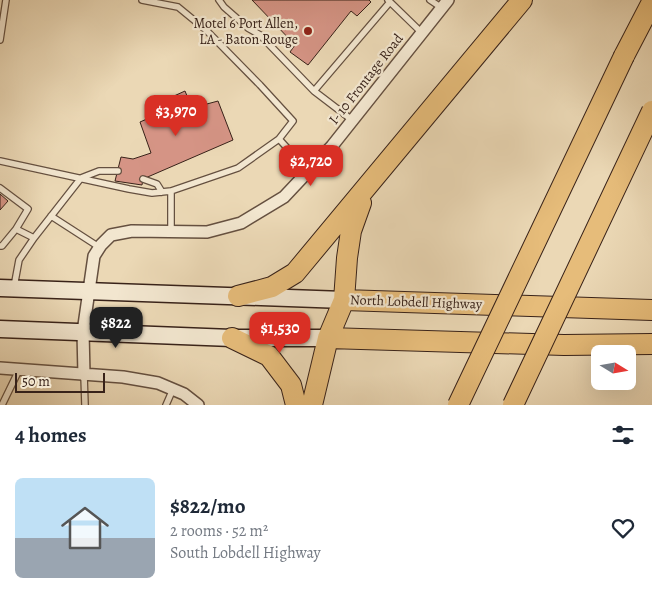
<!DOCTYPE html>
<html lang="en">
<head>
<meta charset="utf-8">
<style>
	:root { --surface:#fff; --page:#f2f2f3; --text:#1f2937; --muted:#747a83; --line:#e0e1e3; --accent:#d93025 }
	body { margin:0; font-family:Alegreya,serif; background:var(--page); color:var(--text); height:100vh; display:flex; flex-direction:column; font-size:19px; white-space:nowrap }
	* { box-sizing:border-box; margin:0 }
	p { font-size:16px; color:var(--muted) }
	.icon { flex:none; width:28px; height:28px; fill:none; stroke:currentColor; stroke-width:2; stroke-linecap:round; stroke-linejoin:round }
	.map { position:relative; height:405px; overflow:hidden }
	.details { display:flex; flex-direction:column; background:var(--surface); flex:1 }
	.details>* { flex:none }
	.needle { width:32px; rotate:101deg }
	.fabs { position:absolute; left:591px; top:345px; display:grid; gap:10px }
	.fabs a { display:grid; place-items:center; width:45px; height:45px; border-radius:8px; background:var(--surface); box-shadow:0 5px 20px #0002; font-size:25px }
	.scale { position:absolute; left:15px; bottom:12px; width:90px; box-sizing:border-box; padding-left:5px; border:2px solid #382219; border-top:0; font-size:14px; line-height:18px; white-space:nowrap; color:#382219; -webkit-text-stroke:4px #f2e6cf; paint-order:stroke }
	.price { position:absolute; translate:-50% -42px; padding:0 11px; border-radius:10px; background:var(--accent); color:#fff; font-size:16px; line-height:32px; filter:drop-shadow(0 1px 2px #0008) }
	.price::after { content:''; position:absolute; left:50%; top:30px; width:15px; height:11px; margin-left:-8px; background:inherit; clip-path:polygon(0 0,100% 0,50% 100%) }
	.price.selected { background:#222; color:#fff }
	ul { padding:0; list-style:none }
	li { display:flex; align-items:center; gap:15px; height:125px; padding:0 15px }
	li+li { border-top:1px solid var(--line) }
	li span { display:grid; place-items:center; flex:none; width:140px; height:100px; border-radius:8px; color:#555 }
	li>.icon { margin-inline-start:auto }
	span .icon { width:60px; height:60px; fill:#fffc; stroke-width:1 }
	li b { font-size:21px }
	h2 { display:flex; justify-content:space-between; align-items:center; height:60px; padding:0 15px; font-size:21px }
	.map>svg:first-child { display:block }
	.building { fill:#d59485; stroke:#382219 }
	.lines { fill:none; stroke-linecap:round; stroke-linejoin:round }
	.lane-casing { stroke:#655040; stroke-width:8 }
	.street-casing { stroke:#655040; stroke-width:14 }
	.secondary-casing { stroke:#382219; stroke-width:19 }
	.highway-casing { stroke:#382219; stroke-width:22 }
	.lane { stroke:#f2e6cf; stroke-width:5.5 }
	.street { stroke:#f2e6cf; stroke-width:11 }
	.secondary { stroke:#f2e6cf; stroke-width:16 }
	.highway { stroke:#e6bc7a; stroke-width:20 }
	.highway-bridge-casing { stroke:#382219; stroke-width:22; stroke-linecap:butt }
	.highway-bridge { stroke:#e6bc7a; stroke-width:20 }
	.poi-dot { fill:#8f2418; stroke:#f2e6cf; stroke-width:2 }
	.labels { text-anchor:middle; dominant-baseline:central; stroke-width:4.5; stroke-linejoin:round; paint-order:stroke }
	.poi-label { font-size:14px; fill:#382219; stroke:#f2e6cf; text-anchor:end }
	.street-label { font-size:14px; fill:#382219; stroke:#f2e6cf }
</style>
</head>
<body>
<div class="map">
<svg width="652" height="405" viewBox="0 0 652 405">
	<rect width="100%" height="100%" fill="#ebd8b5"/>
	<filter id="stains"><feTurbulence type="fractalNoise" baseFrequency=".004" numOctaves="4"/><feColorMatrix values="0 0 0 0 .2 0 0 0 0 .09 0 0 0 0 .02 0 0 0 .5 -.17"/></filter>
	<radialGradient id="worn" r=".72"><stop offset=".6" stop-color="#630" stop-opacity="0"/><stop offset="1" stop-color="#630" stop-opacity=".3"/></radialGradient>
	<path class="building" d="M 252,0 L 369,0 L 371,2 L 357,16 L 351,11 L 308,65 L 290,52 L 295,45 Z
		M 185,91 L 192,108 L 218,101 L 233,140 L 143,179 L 142,185 L 115,181 L 121,157 L 133,159 L 151,153 L 140,122 L 156,115 L 152,106 Z
		M 0,194 L 8,201 L 0,210 Z"/>
	<g class="lines">
		<defs>
			<path id="lane" d="M 142,0 L 178,7 L 206,30 L 260,85 L 293,121 L 279,139
				M 219,0 L 224,7 L 248,28 L 260,35 L 314,91 L 352,120
				M 388,0 L 422,33
				M 430,0 L 442,8
				M 0,40 L 6,0
				M 314,91 L 390,2
				M 0,161 L 129,189 L 152,193 L 171,191
				M 143,179 L 157,184 L 162,192
				M 0,188 L 28,209 L 16,229 L 34,238
				M 51,216 L 99,247
				M 171,231 L 171,191 L 238,168 L 279,139 L 308,171
				M 0,246 L 2,246 L 16,229
				M 14,287 L 19,260 L 34,238 L 81,178 L 99,171 L 118,171
				M 84,375 L 85,405
				M 2,405 L 19,370
				M 166,405 L 173,389"/>
			<path id="street" d="M 0,368 L 123,377 L 158,383 L 184,394 L 198,405
				M 84,375 L 83,332 L 94,256 L 101,245 L 111,235 L 132,231 L 207,232 L 241,223 L 284,197 L 332,146 L 448,0"/>
			<path id="secondary" d="M 0,288 L 344,300
				M 0,329 L 232,338 L 328,338"/>
			<path id="highway" d="M 624,56 L 652,2
				M 238,296 L 272,287 L 295,273 L 522,0
				M 344,300 L 652,310
				M 232,338 L 269,356 L 291,385 L 296,405
				M 328,338 L 564,345 L 652,344
				M 312,405 L 328,338 L 344,300 L 347,258 L 351,231 L 361,203"/>
		</defs>
		<use href="#lane" class="lane-casing"/>
		<use href="#street" class="street-casing"/>
		<use href="#secondary" class="secondary-casing"/>
		<use href="#highway" class="highway-casing"/>
		<use href="#lane" class="lane"/>
		<use href="#street" class="street"/>
		<use href="#secondary" class="secondary"/>
		<use href="#highway" class="highway"/>
		<defs>
			<path id="highway-bridge" d="M 458,405 L 624,56
				M 513,405 L 652,111"/>
		</defs>
		<use href="#highway-bridge" class="highway-bridge-casing"/>
		<use href="#highway-bridge" class="highway-bridge"/>
	</g>
	<circle class="poi-dot" cx="308" cy="31" r="5"/>
	<g class="labels">
		<g class="poi-label">
			<text x="298" y="23">Motel 6 Port Allen,<tspan x="298" dy="16">LA - Baton Rouge</tspan></text>
		</g>
		<g class="street-label">
			<text transform="translate(366 79) rotate(-52)">I- 10 Frontage Road</text>
			<text transform="translate(416 302) rotate(2)">North Lobdell Highway</text>
		</g>
	</g>
	<rect width="100%" height="100%" filter="url(#stains)"/>
	<rect width="100%" height="100%" fill="url(#worn)"/>
</svg>
<div class="fabs">
<a><svg class="needle" viewBox="-14 -14 28 28"><path d="M0-13l5 13h-10z" fill="#e53935"/><path d="M0 13l5-13h-10z" fill="#747a83"/></svg></a>
</div>
<div class="scale">50 m</div>
<b class="price" style="left:176px;top:137px">$3,970</b>
<b class="price" style="left:311px;top:187px">$2,720</b>
<b class="price selected" style="left:116px;top:349px">$822</b>
<b class="price" style="left:280px;top:354px">$1,530</b>
</div>
<section class="details">
<h2>4 homes<svg class="icon" aria-label="filters" viewBox="0 0 24 24"><path d="M4 7h16M4 17h16"/><circle cx="9" cy="7" r="2"/><circle cx="15" cy="17" r="2"/></svg></h2>
<ul>
<li><span style="background:linear-gradient(#bfe0f5 60%,#9aa5b1 0)"><svg class="icon" aria-label="home" viewBox="0 0 24 24"><path d="M3 11l9-7 9 7M6 9v11h12V9"/></svg></span><div><b>$822/mo</b><p>2 rooms · 52 m²</p><p>South Lobdell Highway</p></div><svg class="icon" aria-label="heart" viewBox="0 0 24 24"><path d="M12 20l-8-8c-3-5 5-10 8-4 3-6 11-1 8 4z"/></svg></li>
</ul>
</section>
</body>
</html>
